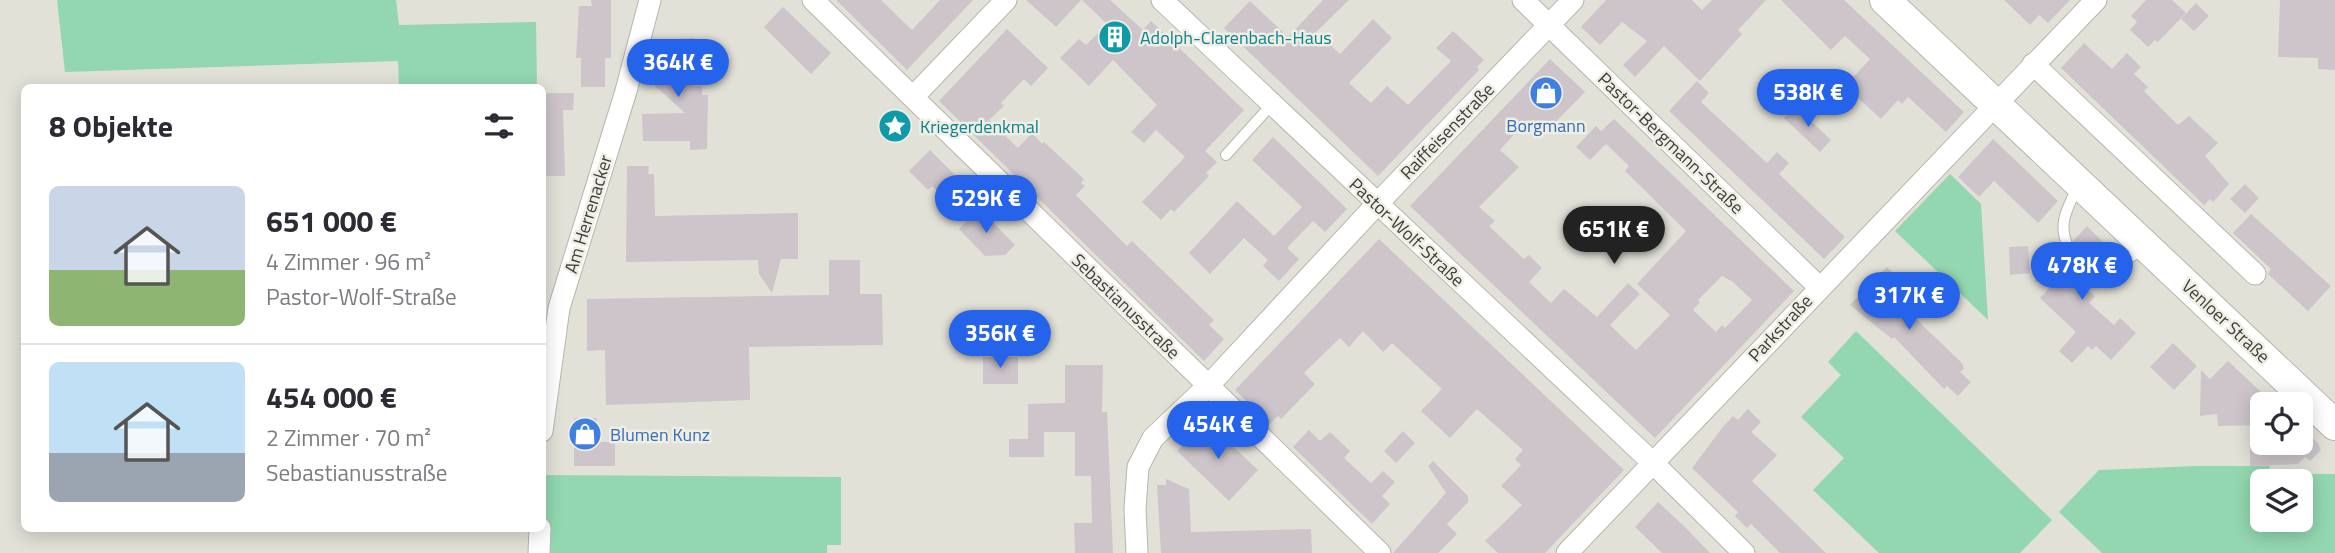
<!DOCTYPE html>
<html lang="de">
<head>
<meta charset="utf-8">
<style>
	:root { --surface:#fff; --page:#f2f2f3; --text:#2b2b33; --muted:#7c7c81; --line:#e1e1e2; --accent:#2563eb }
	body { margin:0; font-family:"Titillium Web",sans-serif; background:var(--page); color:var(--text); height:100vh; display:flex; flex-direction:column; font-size:26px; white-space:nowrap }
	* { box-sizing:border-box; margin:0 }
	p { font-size:23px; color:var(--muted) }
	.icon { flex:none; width:38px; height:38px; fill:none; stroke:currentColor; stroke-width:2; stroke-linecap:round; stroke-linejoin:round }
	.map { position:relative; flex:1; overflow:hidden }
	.drawer { position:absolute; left:21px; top:84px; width:525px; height:448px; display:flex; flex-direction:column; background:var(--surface); border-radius:10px; box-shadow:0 4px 18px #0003 }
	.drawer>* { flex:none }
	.fabs { position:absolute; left:2250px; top:392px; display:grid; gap:14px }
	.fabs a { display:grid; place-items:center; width:63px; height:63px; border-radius:10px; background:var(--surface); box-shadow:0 4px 18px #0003; font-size:35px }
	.price { position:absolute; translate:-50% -60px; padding:0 16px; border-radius:24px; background:var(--accent); color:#fff; font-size:23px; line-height:46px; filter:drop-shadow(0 2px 4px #0008) }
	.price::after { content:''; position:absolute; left:50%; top:42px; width:21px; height:16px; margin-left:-10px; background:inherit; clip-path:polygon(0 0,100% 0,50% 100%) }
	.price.active { background:#222; color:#fff }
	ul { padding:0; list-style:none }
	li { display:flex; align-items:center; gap:21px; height:175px; padding:0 28px }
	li+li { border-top:2px solid var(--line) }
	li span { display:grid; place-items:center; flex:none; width:196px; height:140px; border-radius:10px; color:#555 }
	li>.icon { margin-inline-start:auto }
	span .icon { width:84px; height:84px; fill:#fffc; stroke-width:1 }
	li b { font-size:30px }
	h2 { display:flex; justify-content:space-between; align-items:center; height:84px; padding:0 28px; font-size:30px }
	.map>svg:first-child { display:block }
	.green { fill:#92d7b0; fill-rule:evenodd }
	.building { fill:#cdc5ca; fill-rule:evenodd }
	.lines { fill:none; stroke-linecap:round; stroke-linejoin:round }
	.lane-casing { stroke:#b7b5ad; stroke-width:12 }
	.street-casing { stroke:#b7b5ad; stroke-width:23 }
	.secondary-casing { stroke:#b7b5ad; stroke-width:32 }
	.lane { stroke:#fff; stroke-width:10 }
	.street { stroke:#fff; stroke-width:21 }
	.secondary { stroke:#fff; stroke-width:30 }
	.labels { text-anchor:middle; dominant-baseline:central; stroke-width:5; stroke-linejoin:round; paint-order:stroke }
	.culture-label { font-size:18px; fill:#0d838f; stroke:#efeee5; text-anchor:start }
	.shop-label { font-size:18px; fill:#366cbe; stroke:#efeee5 }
	.street-label { font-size:18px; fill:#3d3c39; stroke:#efeee5 }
</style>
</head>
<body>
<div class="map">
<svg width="2335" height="553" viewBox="0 0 2335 553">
	<rect width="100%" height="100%" fill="#e2e1d8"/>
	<path class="green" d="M 57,0 L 396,0 L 399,25 L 536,22 L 537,87 L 399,87 L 398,61 L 65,72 Z
		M 1950,174 L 1981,204 L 1988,320 L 1895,231 Z
		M 1856,331 L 2052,520 L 2020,553 L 1879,553 L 1813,490 L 1844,458 L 1801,417 L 1841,375 L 1828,362 Z
		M 2195,466 L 2270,466 L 2267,474 L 2335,474 L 2335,553 L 2102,553 L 2059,512 L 2099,470 ZM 2263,481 L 2301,481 L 2301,520 L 2263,520 Z
		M 543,475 L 841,477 L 841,545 L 827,545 L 827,553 L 539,553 Z"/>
	<path class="building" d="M 591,0 L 611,0 L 611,58 L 605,58 L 605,87 L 581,87 L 581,58 L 576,58 L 579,6 L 592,6 Z
		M 836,0 L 881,0 L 912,30 L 940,0 L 973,0 L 907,70 Z
		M 1026,0 L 1081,0 L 1056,27 Z
		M 1082,0 L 1110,0 L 1143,30 L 1151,21 L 1244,110 L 1205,151 L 1217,162 L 1206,173 L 1209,176 L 1174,212 L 1171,209 L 1161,220 L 1142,202 L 1185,157 L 1156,130 L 1144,143 L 1131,132 L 1157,105 L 1113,60 L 1089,86 L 1060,58 L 1079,39 L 1086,45 L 1107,24 Z
		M 1323,0 L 1349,0 L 1316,32 L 1340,54 L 1373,19 L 1392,38 L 1349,83 L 1371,103 L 1387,86 L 1408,105 L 1451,61 L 1436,48 L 1453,31 L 1484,60 L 1477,67 L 1479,70 L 1378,176 L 1224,28 L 1250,1 L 1288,37 Z
		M 1606,0 L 1692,0 L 1702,10 L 1712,0 L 1766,0 L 1738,30 L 1742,34 L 1700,81 L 1664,46 L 1635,77 L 1623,65 L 1647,41 L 1622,22 L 1600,45 L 1581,27 Z
		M 1781,0 L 1844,0 L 1964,112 L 1946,132 L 1908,97 L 1902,104 L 1898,100 L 1881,119 L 1845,86 L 1870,59 L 1845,36 L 1831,50 Z
		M 2004,0 L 2070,0 L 2048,23 L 2039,15 L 2030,25 Z
		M 2146,0 L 2172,0 L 2186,13 L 2158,42 L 2155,40 L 2148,47 L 2130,30 L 2137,22 L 2131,16 Z
		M 2280,0 L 2335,0 L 2335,70 L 2318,69 L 2318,58 L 2278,57 Z
		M 2196,3 L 2209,16 L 2194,31 L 2181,19 Z
		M 783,7 L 831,53 L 811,74 L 764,27 Z
		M 1007,29 L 1048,68 L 1031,86 L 1024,79 L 1001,103 L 1004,106 L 989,120 L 1018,148 L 1032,133 L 1042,144 L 1044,142 L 1084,179 L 1081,183 L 1085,186 L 1076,195 L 1127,246 L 1132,241 L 1214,320 L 1209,325 L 1224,339 L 1204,361 L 939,101 Z
		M 694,38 L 694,86 L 702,86 L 702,95 L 708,95 L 707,149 L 690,150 L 690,141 L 643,141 L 642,114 L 685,113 L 654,85 L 656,59 L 650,52 L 651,48 L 678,48 L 678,39 Z
		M 2084,43 L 2112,69 L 2127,53 L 2141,67 L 2134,74 L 2148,87 L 2144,91 L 2178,125 L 2189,116 L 2218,143 L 2205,156 L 2229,184 L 2213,202 L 2210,199 L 2204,205 L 2061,68 Z
		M 1550,59 L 1585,92 L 1543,135 L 1527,120 L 1500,150 L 1519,167 L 1479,207 L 1495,221 L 1489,226 L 1524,259 L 1529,255 L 1542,268 L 1529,282 L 1551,303 L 1564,289 L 1597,317 L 1628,283 L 1640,294 L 1610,325 L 1636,350 L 1670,315 L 1637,284 L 1686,231 L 1625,171 L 1629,166 L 1606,144 L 1590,160 L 1576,147 L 1596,126 L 1601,131 L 1614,119 L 1794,291 L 1655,438 L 1410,206 ZM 1722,276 L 1733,282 L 1752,300 L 1725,328 L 1722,325 L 1716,332 L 1693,310 L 1700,302 L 1698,300 Z
		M 1697,81 L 1709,93 L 1701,102 L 1767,163 L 1777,152 L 1789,163 L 1779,174 L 1845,237 L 1824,259 L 1669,111 Z
		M 542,93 L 574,93 L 573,110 L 563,110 L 565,176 L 542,176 Z
		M 1795,106 L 1831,140 L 1820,152 L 1784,118 Z
		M 1273,137 L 1347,209 L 1325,232 L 1313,221 L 1287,248 L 1299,259 L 1279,281 L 1263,266 L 1268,260 L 1244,238 L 1210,274 L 1189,253 L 1237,201 L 1274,236 L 1302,207 L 1252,160 Z
		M 1993,139 L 2058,201 L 2038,223 L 1994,181 L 1979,197 L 1958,177 Z
		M 930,150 L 958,178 L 956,180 L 974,202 L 950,202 L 932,186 L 928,190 L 909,171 Z
		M 627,166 L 649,166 L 648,174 L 654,174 L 655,216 L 798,213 L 798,259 L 781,259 L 772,293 L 759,274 L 758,260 L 626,262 Z
		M 2245,184 L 2259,198 L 2245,213 L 2230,199 Z
		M 979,208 L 1015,245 L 1005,255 L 985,256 L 959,229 Z
		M 2251,214 L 2331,286 L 2308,311 L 2268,274 L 2271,269 L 2233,233 Z
		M 2087,226 L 2108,247 L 2096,260 L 2084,260 L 2081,265 L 2084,272 L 2073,279 L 2095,296 L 2089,303 L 2114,325 L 2120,318 L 2136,333 L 2111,360 L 2096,346 L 2092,350 L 2088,346 L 2072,363 L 2059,351 L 2076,332 L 2040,298 L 2057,280 L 2034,282 L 2063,252 L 2074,251 L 2074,240 Z
		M 1379,239 L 1624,470 L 1545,553 L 1498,553 L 1485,541 L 1522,505 L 1501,486 L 1521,465 L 1515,459 L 1523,450 L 1477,409 L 1450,438 L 1421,411 L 1442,389 L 1392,343 L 1383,352 L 1363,331 L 1349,347 L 1340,338 L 1304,373 L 1315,384 L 1281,419 L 1278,416 L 1270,424 L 1235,390 Z
		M 2028,246 L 2030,273 L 2010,275 L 2009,247 Z
		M 829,260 L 860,260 L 860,294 L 882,294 L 883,345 L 749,347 L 750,400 L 606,405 L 605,350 L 587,351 L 587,299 L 829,295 Z
		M 1887,267 L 1899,279 L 1894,284 L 1901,291 L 1894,298 L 1962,363 L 1964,369 L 1960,372 L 1971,382 L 1958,396 L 1947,386 L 1944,389 L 1894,337 L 1892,339 L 1850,305 Z
		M 2173,343 L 2197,366 L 2174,390 L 2150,367 Z
		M 983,357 L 1018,357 L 1018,384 L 983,384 Z
		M 2228,361 L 2274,404 L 2263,404 L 2263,425 L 2218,426 L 2217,414 L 2200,416 L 2201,370 L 2210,379 Z
		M 1065,365 L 1103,365 L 1102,412 L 1107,412 L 1113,553 L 1075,553 L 1074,523 L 1092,523 L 1091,476 L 1075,476 L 1075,432 L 1044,432 L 1044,457 L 1009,457 L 1009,439 L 1028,439 L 1028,404 L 1065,403 Z
		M 1748,409 L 1761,422 L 1751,432 L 1777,455 L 1752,481 L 1826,553 L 1780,553 L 1751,524 L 1747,528 L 1735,516 L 1738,512 L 1692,468 L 1722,428 L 1733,416 L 1738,420 Z
		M 574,418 L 597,418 L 597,442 L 615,442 L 615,466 L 574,466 Z
		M 1206,421 L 1258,470 L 1229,501 L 1177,451 Z
		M 1309,430 L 1320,441 L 1330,432 L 1350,451 L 1344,458 L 1371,483 L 1383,471 L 1395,482 L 1382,496 L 1390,504 L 1372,524 L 1293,447 Z
		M 2301,430 L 2318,443 L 2321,450 L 2310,461 L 2305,457 L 2298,464 L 2250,466 L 2250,443 L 2301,443 Z
		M 1403,431 L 1415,443 L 1396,463 L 1384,451 Z
		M 1433,461 L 1468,496 L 1468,502 L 1447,524 L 1457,534 L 1438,553 L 1393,553 L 1446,493 L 1428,466 Z
		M 1166,479 L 1189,489 L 1191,532 L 1311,529 L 1312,553 L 1161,553 L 1157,485 L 1166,485 Z
		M 1658,502 L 1685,527 L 1710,553 L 1662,553 L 1635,527 Z"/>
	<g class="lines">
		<defs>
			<path id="lane" d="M 1226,155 L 1272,104
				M 2068,246 C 2057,224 2068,207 2078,186
				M 2089,266 C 2110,274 2126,260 2143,249"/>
			<path id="street" d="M 813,0 L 1380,553
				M 1162,0 L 1653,463 L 1744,553
				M 1523,0 L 1819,287
				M 2033,64 L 2255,274
				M 913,97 L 1006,0
				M 542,431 L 559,308 L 626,91 L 650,0
				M 539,553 L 540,528
				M 1137,553 L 1135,509 L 1138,467 L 1153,438 L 1208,386 L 1377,204 L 1573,0
				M 1567,553 L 2096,0"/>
			<path id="secondary" d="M 1885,0 L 2335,425"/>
		</defs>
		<use href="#lane" class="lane-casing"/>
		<use href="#street" class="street-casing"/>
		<use href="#secondary" class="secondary-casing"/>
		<use href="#lane" class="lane"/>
		<use href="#street" class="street"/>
		<use href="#secondary" class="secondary"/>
	</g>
	<defs>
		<symbol id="building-disc" viewBox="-11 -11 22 22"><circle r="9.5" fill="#0f9aa8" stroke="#efeee5"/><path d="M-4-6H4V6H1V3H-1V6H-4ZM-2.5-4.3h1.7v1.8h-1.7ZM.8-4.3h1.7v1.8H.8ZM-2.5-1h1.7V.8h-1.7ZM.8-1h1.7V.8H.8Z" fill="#fff"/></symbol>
		<symbol id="shop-disc" viewBox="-11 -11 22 22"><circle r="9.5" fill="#3f7fe0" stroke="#efeee5"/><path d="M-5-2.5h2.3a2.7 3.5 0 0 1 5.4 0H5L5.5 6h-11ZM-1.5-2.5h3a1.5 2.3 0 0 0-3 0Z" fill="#fff"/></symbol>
		<symbol id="sight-disc" viewBox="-11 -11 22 22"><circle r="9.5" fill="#0f9aa8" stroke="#efeee5"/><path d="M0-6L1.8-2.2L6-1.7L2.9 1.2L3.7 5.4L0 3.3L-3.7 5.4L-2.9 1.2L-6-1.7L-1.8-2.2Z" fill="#fff"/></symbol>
	</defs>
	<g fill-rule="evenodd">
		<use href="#building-disc" x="1096" y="18" width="38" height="38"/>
		<use href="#shop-disc" x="1527" y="74" width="38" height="38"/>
		<use href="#sight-disc" x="876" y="107" width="38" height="38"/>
		<use href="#shop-disc" x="566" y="415" width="38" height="38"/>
	</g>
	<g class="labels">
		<g class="culture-label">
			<text x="1140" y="37">Adolph-Clarenbach-Haus</text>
			<text x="920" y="126">Kriegerdenkmal</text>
		</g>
		<g class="shop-label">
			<text x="1546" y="125">Borgmann</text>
			<text x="610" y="434" text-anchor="start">Blumen Kunz</text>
		</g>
		<g class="street-label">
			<text transform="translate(1447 131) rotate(-46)">Raiffeisenstraße</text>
			<text transform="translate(1671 143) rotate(44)">Pastor-Bergmann-Straße</text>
			<text transform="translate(588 214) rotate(-73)">Am Herrenacker</text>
			<text transform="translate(1407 232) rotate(43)">Pastor-Wolf-Straße</text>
			<text transform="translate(1126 306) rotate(44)">Sebastianusstraße</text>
			<text transform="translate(2226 321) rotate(43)">Venloer Straße</text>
			<text transform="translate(1780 328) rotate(-47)">Parkstraße</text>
		</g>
	</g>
</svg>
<div class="fabs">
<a><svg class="icon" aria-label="locate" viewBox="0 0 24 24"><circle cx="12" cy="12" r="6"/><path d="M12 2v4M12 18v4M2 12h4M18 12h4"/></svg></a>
<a><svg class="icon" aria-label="layers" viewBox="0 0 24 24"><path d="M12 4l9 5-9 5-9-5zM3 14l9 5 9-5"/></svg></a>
</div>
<b class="price" style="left:678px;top:99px">364K €</b>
<b class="price" style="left:1808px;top:129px">538K €</b>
<b class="price" style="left:986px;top:235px">529K €</b>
<b class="price active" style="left:1614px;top:266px">651K €</b>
<b class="price" style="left:2082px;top:302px">478K €</b>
<b class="price" style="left:1909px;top:332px">317K €</b>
<b class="price" style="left:1000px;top:370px">356K €</b>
<b class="price" style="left:1218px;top:461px">454K €</b>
<section class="drawer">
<h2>8 Objekte<svg class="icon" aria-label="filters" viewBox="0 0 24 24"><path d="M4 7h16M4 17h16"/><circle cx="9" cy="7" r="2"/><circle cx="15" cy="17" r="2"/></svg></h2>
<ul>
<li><span style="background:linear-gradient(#c9d6e8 60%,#8fb573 0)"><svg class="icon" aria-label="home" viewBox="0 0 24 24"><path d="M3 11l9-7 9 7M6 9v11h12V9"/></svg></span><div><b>651 000 €</b><p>4 Zimmer · 96 m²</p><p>Pastor-Wolf-Straße</p></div></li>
<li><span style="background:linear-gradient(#bfe0f5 65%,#9aa5b1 0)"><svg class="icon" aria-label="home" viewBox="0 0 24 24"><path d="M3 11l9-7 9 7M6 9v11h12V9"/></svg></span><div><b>454 000 €</b><p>2 Zimmer · 70 m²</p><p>Sebastianusstraße</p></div></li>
</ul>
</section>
</div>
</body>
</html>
